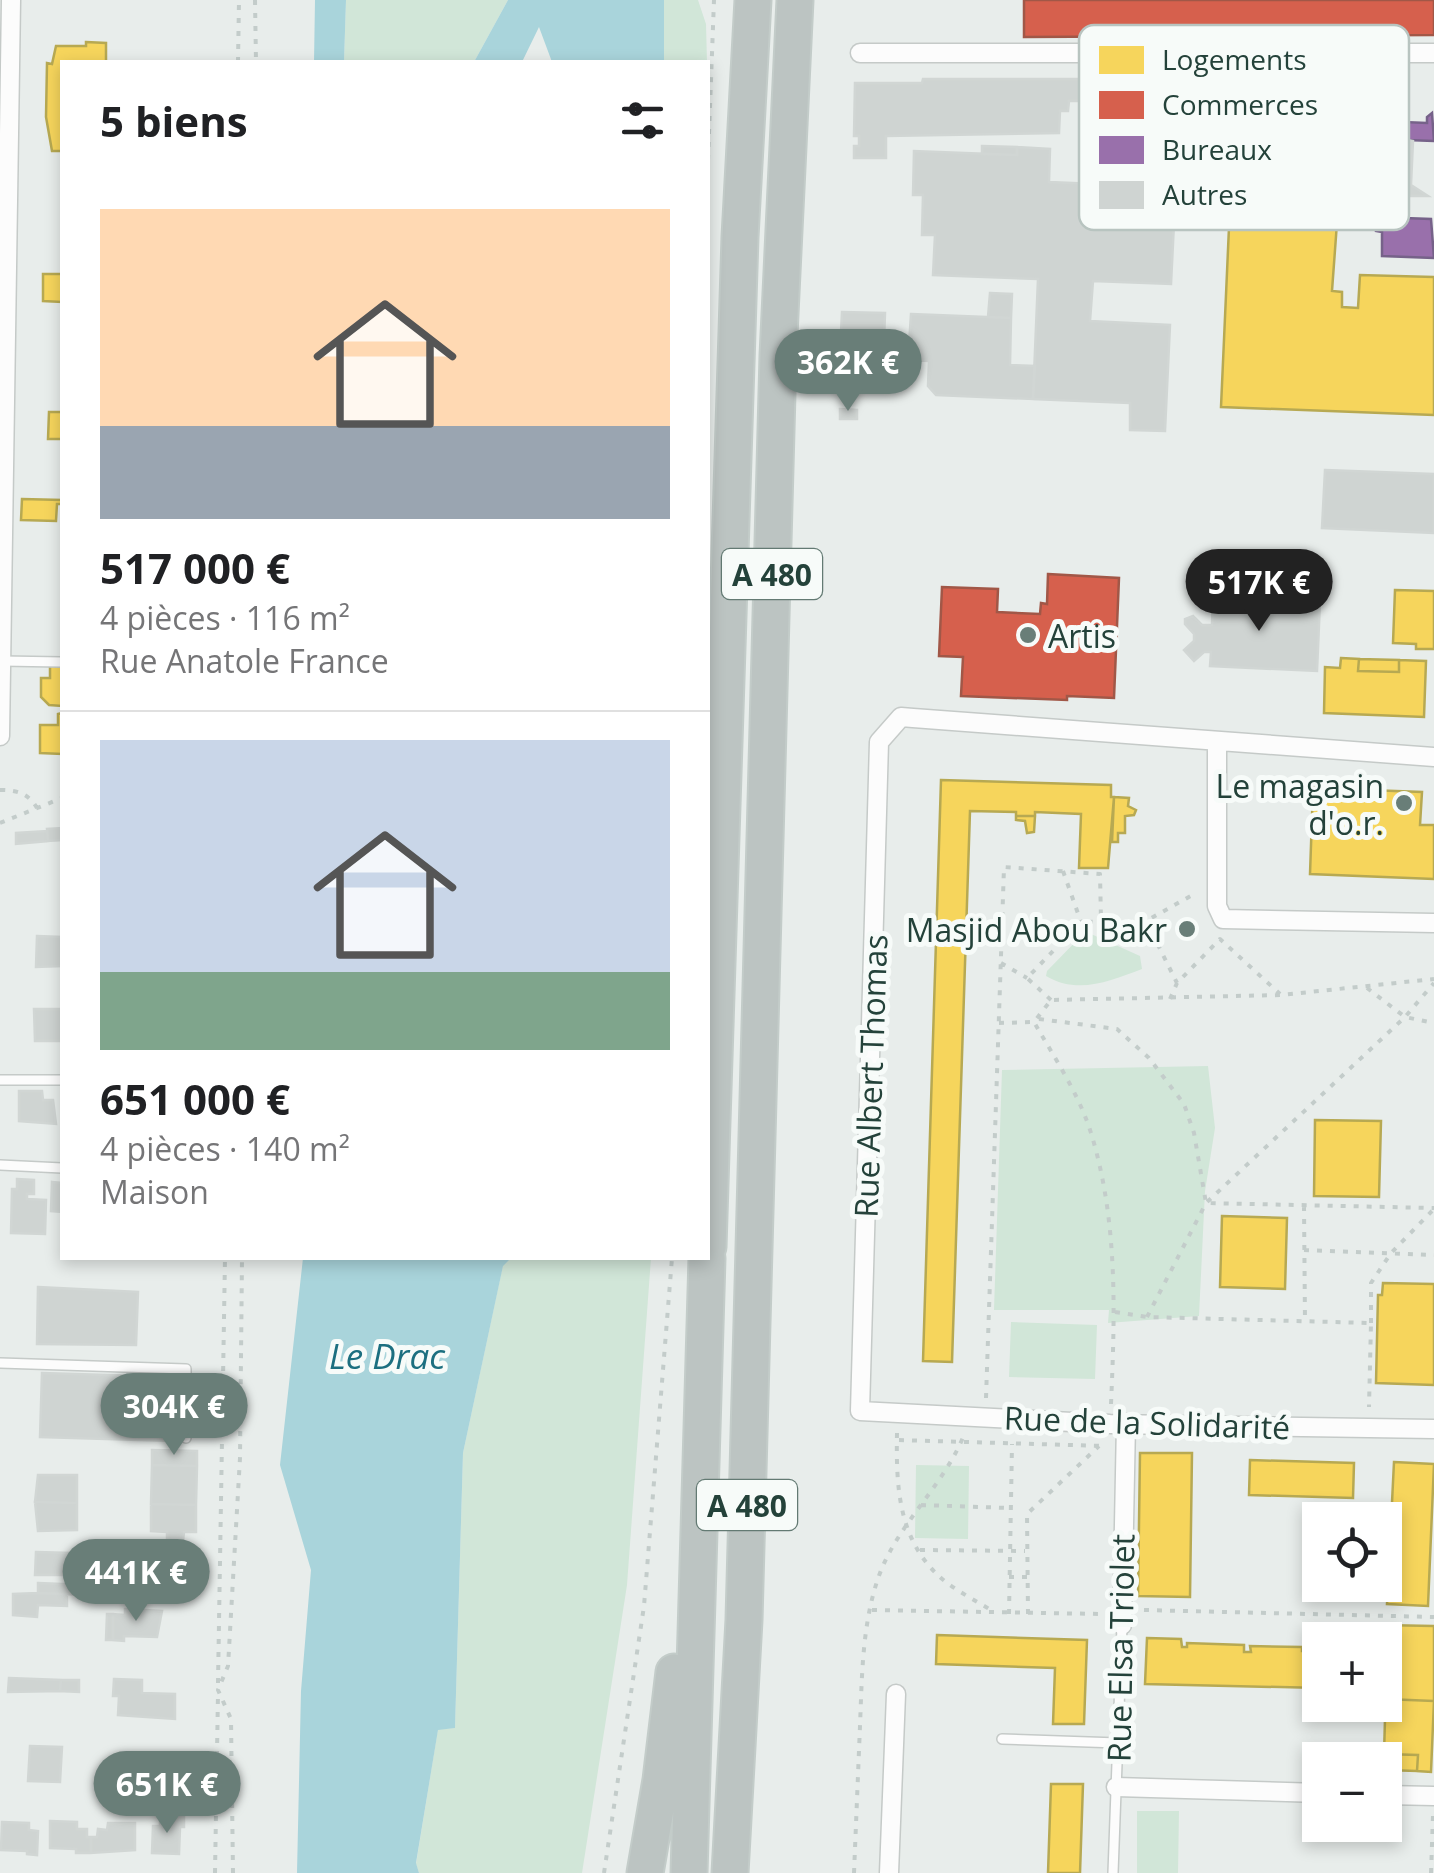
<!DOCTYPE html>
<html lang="fr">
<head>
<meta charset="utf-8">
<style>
	:root { --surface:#fff; --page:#f6f6f6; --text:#202124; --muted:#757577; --line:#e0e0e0; --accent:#697e78 }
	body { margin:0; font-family:"Open Sans",sans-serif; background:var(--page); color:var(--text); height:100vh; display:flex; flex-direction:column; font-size:38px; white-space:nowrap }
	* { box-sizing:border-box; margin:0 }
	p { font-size:32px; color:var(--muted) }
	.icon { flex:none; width:55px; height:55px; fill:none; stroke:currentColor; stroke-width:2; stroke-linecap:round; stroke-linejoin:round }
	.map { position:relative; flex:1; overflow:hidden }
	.details { position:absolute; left:60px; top:60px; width:650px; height:1200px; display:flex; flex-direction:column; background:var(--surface); border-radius:0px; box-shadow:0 5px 15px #0003 }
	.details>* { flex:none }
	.fabs { position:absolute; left:1302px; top:1502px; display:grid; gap:20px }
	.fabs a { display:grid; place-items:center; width:100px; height:100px; border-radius:0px; background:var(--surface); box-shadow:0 5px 15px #0003; font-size:50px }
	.price { position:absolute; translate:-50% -85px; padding:0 22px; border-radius:35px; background:var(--accent); color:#fff; font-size:32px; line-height:65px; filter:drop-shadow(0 2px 5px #0008) }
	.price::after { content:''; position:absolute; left:50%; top:60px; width:30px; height:22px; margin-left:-15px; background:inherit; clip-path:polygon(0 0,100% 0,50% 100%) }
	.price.active { background:#222; color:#fff }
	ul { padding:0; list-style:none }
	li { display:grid; align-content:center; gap:20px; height:530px; padding:0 40px }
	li+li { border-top:2px solid var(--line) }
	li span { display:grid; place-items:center; height:310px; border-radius:0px; color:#555 }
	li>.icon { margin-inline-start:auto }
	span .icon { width:180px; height:180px; fill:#fffc; stroke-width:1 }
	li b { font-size:42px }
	h2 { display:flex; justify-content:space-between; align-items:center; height:120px; padding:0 40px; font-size:42px }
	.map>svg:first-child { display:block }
	.green { fill:#d1e6d8 }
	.water { fill:#a9d4db }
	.homes { fill:#f6d55c; stroke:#b7a952; stroke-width:2.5 }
	.shops { fill:#d6604d; stroke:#a15747; stroke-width:2.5 }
	.offices { fill:#9970ab; stroke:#766289; stroke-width:2.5 }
	.building { fill:#cfd4d2; stroke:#d1d6d4; stroke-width:2.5 }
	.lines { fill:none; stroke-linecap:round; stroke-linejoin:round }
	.service-casing { stroke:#c5cac8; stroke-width:12 }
	.minor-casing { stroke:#c5cac8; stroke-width:21 }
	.motorway-casing { stroke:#c3ccc9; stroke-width:39 }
	.path { stroke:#c3ccca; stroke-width:4; stroke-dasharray:5 8; stroke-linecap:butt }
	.service { stroke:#fcfcfc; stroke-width:9 }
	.minor { stroke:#fcfcfc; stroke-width:18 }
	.motorway { stroke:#bcc4c2; stroke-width:35 }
	.poi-dot { fill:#697e78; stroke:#f7fbf9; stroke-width:4 }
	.labels { text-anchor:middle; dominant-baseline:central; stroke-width:10; stroke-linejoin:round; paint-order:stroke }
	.shield { fill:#f7fbf9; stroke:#637a73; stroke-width:2.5 }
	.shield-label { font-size:30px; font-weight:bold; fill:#24423a }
	.poi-label { font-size:32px; fill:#24423a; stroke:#f7fbf9; text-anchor:end }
	.street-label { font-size:32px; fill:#24423a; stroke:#f7fbf9 }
	.water-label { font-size:35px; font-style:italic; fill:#1c6f80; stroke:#f7fbf9 }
	.key { fill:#f7fbf9; stroke:#b8c4c0; stroke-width:2.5 }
	.key-label { font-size:28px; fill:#24423a }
</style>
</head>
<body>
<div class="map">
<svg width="1434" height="1873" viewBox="0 0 1434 1873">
	<rect width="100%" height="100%" fill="#e8edeb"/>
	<path class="green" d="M 346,0 L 508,0 L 474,62 L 344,62 Z
		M 664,0 L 698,0 L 706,24 L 707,62 L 664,62 Z
		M 1083,934 L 1091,934 L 1140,956 L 1142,969 C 1110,981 1078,995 1046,976 L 1047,971 Z
		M 1208,1066 L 1215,1128 L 1205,1191 L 1199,1316 L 1108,1323 L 1109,1310 L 994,1310 L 1002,1070 Z
		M 511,1258 L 651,1258 L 627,1585 L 582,1873 L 419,1873 L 416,1864 L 438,1729 L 455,1728 L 463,1453 L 503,1265 Z
		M 1011,1322 L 1097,1325 L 1095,1379 L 1009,1377 Z
		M 916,1465 L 969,1466 L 968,1539 L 915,1538 Z
		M 1137,1811 L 1179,1811 L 1178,1873 L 1137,1873 Z"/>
	<path class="water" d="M 315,0 L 346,0 L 344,62 L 314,62 Z
		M 508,0 L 664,0 L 664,62 L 552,62 L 539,27 L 522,62 L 474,62 Z
		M 303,1258 L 511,1258 L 503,1266 L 463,1453 L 455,1728 L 438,1730 L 416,1863 L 419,1873 L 297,1873 L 301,1691 L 311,1570 L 280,1465 Z"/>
	<path class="homes" d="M 86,42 L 106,43 L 106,62 L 62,62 L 62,151 L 52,151 L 46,117 L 47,63 L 52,64 L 56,46 L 86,46 Z
		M 1230,205 L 1338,209 L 1332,291 L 1342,292 L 1342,307 L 1358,308 L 1360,275 L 1434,277 L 1434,415 L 1221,407 Z
		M 43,274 L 62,274 L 62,302 L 43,301 Z
		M 49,412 L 62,412 L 62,439 L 48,439 Z
		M 22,499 L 62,500 L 62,504 L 57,504 L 56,521 L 21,520 Z
		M 1395,590 L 1434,591 L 1434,649 L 1416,649 L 1416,644 L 1393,643 Z
		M 1341,658 L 1359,659 L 1358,671 L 1399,672 L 1399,660 L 1426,661 L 1424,717 L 1324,713 L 1325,667 L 1340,668 Z
		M 1359,659 L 1399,660 L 1399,672 L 1358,671 Z
		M 50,665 L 62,665 L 62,706 L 49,705 L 41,697 L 41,678 L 50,678 Z
		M 58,714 L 62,713 L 62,754 L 40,753 L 40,725 L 58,725 Z
		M 941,780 L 1111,785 L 1111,797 L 1114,797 L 1108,868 L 1079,868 L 1081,814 L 1035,812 L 1035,816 L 1016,816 L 1016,812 L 970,811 L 952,1362 L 923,1361 Z
		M 1313,788 L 1422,792 L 1420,825 L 1434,825 L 1434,879 L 1310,874 Z
		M 1114,797 L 1129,798 L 1128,806 L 1136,810 L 1134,815 L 1125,816 L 1125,833 L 1118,833 L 1118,842 L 1112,842 Z
		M 1016,816 L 1035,816 L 1034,832 L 1027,833 L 1025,821 L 1016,820 Z
		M 1315,1120 L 1381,1121 L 1379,1197 L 1314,1196 Z
		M 1222,1216 L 1287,1218 L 1285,1289 L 1220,1287 Z
		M 1383,1283 L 1434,1284 L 1434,1385 L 1376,1383 L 1378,1295 L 1382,1295 Z
		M 1140,1453 L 1192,1453 L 1190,1597 L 1138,1596 Z
		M 1250,1460 L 1354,1463 L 1353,1498 L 1249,1495 Z
		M 1394,1462 L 1434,1464 L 1428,1606 L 1387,1604 Z
		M 1381,1625 L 1434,1626 L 1434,1701 L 1385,1699 L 1385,1640 L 1380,1640 Z
		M 937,1635 L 1087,1640 L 1084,1724 L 1053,1724 L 1055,1668 L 936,1664 Z
		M 1147,1638 L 1181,1639 L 1182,1647 L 1187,1647 L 1187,1643 L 1244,1645 L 1244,1652 L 1251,1652 L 1250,1646 L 1302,1647 L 1302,1651 L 1308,1651 L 1308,1643 L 1320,1644 L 1320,1688 L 1145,1684 Z
		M 1385,1699 L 1434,1701 L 1431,1772 L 1417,1771 L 1418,1755 L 1384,1754 L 1385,1719 L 1377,1719 L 1378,1705 L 1385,1705 Z
		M 1384,1754 L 1418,1755 L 1417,1771 L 1385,1770 Z
		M 1051,1784 L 1083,1784 L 1080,1873 L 1048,1873 Z"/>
	<path class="shops" d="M 1024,0 L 1434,0 L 1434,35 L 1024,37 Z
		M 1048,574 L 1119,578 L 1114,698 L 1067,696 L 1067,700 L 961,696 L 963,657 L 939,656 L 942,587 L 998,589 L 997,612 L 1040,614 L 1041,603 L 1047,604 Z"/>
	<path class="offices" d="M 1432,113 L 1434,141 L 1407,140 L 1404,218 L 1431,219 L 1434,258 L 1382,256 L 1382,232 L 1376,231 L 1380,121 L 1427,123 L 1427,117 Z"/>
	<path class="building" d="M 923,79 L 1083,79 L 1083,101 L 1069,101 L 1068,111 L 1060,111 L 1059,133 L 886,136 L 886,158 L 854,158 L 854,146 L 859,146 L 859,136 L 854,136 L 855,83 L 922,83 Z
		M 1407,140 L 1413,141 L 1411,185 L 1428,196 L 1405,196 Z
		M 982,146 L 1017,147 L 1017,155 L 982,154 Z
		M 1017,147 L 1050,149 L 1049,182 L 1095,184 L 1095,200 L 1097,190 L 1107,190 L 1107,200 L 1175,203 L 1171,284 L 1093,281 L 1090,321 L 1170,325 L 1165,431 L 1130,430 L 1130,403 L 1033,399 L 1038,279 L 933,275 L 935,235 L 922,235 L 923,195 L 913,195 L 914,151 L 1017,155 Z
		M 990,293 L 1012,294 L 1011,318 L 988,317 Z
		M 842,312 L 885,313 L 884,342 L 872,341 L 871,354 L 840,353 Z
		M 911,314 L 1011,318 L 1010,365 L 1035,366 L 1033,399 L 936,395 L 928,386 L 929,361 L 908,360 Z
		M 840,409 L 857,410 L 857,419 L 840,419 Z
		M 1325,470 L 1434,474 L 1434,533 L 1322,528 Z
		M 1213,597 L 1320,602 L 1317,671 L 1210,666 L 1211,652 L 1204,652 L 1194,661 L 1184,650 L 1194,641 L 1194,634 L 1185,624 L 1185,619 L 1193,616 L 1202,625 L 1212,625 Z
		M 62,828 L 62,840 L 48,841 L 47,829 Z
		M 47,831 L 48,841 L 16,844 L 16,833 Z
		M 37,936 L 62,937 L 62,966 L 36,967 Z
		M 34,1009 L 62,1009 L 62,1041 L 35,1041 Z
		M 19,1091 L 42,1091 L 43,1100 L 53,1100 L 56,1124 L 19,1121 Z
		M 17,1179 L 34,1180 L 34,1194 L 27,1194 L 27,1199 L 46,1200 L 45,1234 L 11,1233 L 12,1189 L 17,1189 Z
		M 52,1182 L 62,1183 L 62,1212 L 51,1211 Z
		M 38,1287 L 138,1292 L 136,1345 L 37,1344 Z
		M 42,1373 L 173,1377 L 172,1441 L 40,1437 Z
		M 152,1450 L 197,1451 L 197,1466 L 152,1465 Z
		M 152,1465 L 197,1466 L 196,1505 L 151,1504 Z
		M 38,1475 L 77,1475 L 77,1503 L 35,1502 Z
		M 35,1502 L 77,1503 L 77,1530 L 38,1531 Z
		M 151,1504 L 196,1505 L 196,1532 L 184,1532 L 183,1541 L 167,1540 L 167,1532 L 151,1531 Z
		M 36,1552 L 72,1553 L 71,1575 L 35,1575 Z
		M 96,1557 L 124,1558 L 123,1571 L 133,1571 L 133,1595 L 123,1595 L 123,1582 L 95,1581 Z
		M 160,1559 L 188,1560 L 187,1583 L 159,1583 L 159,1597 L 149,1596 L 150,1571 L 160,1572 Z
		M 38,1583 L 86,1585 L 86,1595 L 38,1593 Z
		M 38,1593 L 67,1594 L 67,1606 L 38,1605 L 37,1617 L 13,1615 L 13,1594 Z
		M 125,1609 L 162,1611 L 157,1637 L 124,1636 L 124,1641 L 113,1640 L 113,1614 L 125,1615 Z
		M 107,1614 L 113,1614 L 113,1640 L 106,1640 Z
		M 9,1678 L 61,1680 L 60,1691 L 8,1692 Z
		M 114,1679 L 142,1680 L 142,1693 L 175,1694 L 175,1719 L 118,1715 L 119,1696 L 113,1696 Z
		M 61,1680 L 79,1680 L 79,1692 L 60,1691 Z
		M 30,1746 L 62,1747 L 60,1782 L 28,1781 Z
		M 160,1817 L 184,1817 L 184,1827 L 180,1827 L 179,1854 L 152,1853 L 153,1826 L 160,1826 Z
		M 50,1821 L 77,1822 L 77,1829 L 87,1829 L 87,1837 L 91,1837 L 91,1853 L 76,1853 L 76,1849 L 50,1848 Z
		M 2,1822 L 29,1823 L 29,1830 L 38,1831 L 37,1855 L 27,1854 L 27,1851 L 1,1850 Z
		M 108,1823 L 135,1823 L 135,1850 L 91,1853 L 91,1837 L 97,1837 L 98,1829 L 107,1830 Z"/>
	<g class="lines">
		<defs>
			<path id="service" d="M 2,661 L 62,662
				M 0,1080 L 62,1080
				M 0,1165 L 62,1168
				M 0,1363 L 186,1369 L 186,1438
				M 1002,1739 L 1118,1743
				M 1113,1873 L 1122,1626"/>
			<path id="minor" d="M 860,53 L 1434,53
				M 0,736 L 11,0
				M 1217,742 L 1217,906 L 1223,919 L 1434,923
				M 1434,757 L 913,718 L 901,717 L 879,742 L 860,1411 L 1110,1424 L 1434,1429
				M 1122,1625 L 1126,1423
				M 1116,1787 L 1320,1793
				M 1385,1795 L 1434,1796
				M 889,1873 L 896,1694"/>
			<path id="motorway" d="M 708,1247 L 740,237 L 753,0
				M 645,1873 L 661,1780 L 674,1672
				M 689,1873 L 707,1258
				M 730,1873 L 744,1620 L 778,356 L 795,0"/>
		</defs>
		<use href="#service" class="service-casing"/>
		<use href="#minor" class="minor-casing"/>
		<use href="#motorway" class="motorway-casing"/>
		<path class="path" d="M 255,0 L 256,62
			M 238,62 L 239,0
			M 708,160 L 714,0
			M 0,790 C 17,790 28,793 37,808
			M 0,823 L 62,798
			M 1063,871 L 1081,922
			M 1146,921 L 1177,983
			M 1001,963 L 1027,978
			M 1367,988 L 1405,1017 L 1434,1023
			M 1170,999 L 1177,983 L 1220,939 L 1280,994
			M 1051,1000 L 1027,978 L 1081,922 L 1146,921 L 1196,893
			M 1039,1019 L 1117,1029 L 1149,1058 L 1184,1104 L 1194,1133 L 1206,1203 L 1434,1208
			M 999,1023 L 1034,1022
			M 1304,1206 L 1305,1321
			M 1304,1250 L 1434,1255
			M 1115,1312 L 1147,1317 L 1371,1323 L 1369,1407
			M 1147,1317 L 1206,1203 L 1405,1017 L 1434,983
			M 1371,1323 L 1371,1283 L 1391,1253 L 1432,1211
			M 986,1398 L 1004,867 L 1100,874 L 1101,920
			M 1111,1404 C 1115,1313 1118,1221 1091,1133 C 1079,1094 1054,1057 1034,1022 L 1051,1000 L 1281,995 L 1434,979
			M 897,1433 C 896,1486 898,1540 941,1578 C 956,1591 977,1601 994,1612
			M 899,1440 L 1104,1446
			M 921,1505 L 1010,1508
			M 920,1550 L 1025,1551
			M 1009,1577 L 1027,1577
			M 872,1610 L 1102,1614
			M 1144,1610 L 1434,1617
			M 1009,1614 L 1012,1444
			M 1028,1614 L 1027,1514 L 1099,1446
			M 218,1683 L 225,1258
			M 215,1873 L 218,1693
			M 233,1873 L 231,1719 L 218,1690 L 228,1666 L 240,1458 L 242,1258
			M 604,1873 L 644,1606 L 672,1258
			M 854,1873 C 856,1824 858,1775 860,1726 C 862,1676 862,1621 880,1573 C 899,1523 944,1485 964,1435
			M 1431,1873 L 1433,1815"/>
		<use href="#service" class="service"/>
		<use href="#minor" class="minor"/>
		<use href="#motorway" class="motorway"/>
	</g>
	<g class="poi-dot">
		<circle cx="1028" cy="635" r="10"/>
		<circle cx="1404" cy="803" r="10"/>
		<circle cx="1187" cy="929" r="10"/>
	</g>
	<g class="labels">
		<g class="shield">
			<rect x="722" y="549" width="100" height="50" rx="8"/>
			<rect x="697" y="1480" width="100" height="50" rx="8"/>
		</g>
		<g class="shield-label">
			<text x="772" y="574">A 480</text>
			<text x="747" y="1505">A 480</text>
		</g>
		<g class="poi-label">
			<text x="1048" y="635" text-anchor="start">Artis</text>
			<text x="1384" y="785">Le magasin<tspan x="1384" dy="37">d'o.r.</tspan></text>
			<text x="1167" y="929">Masjid Abou Bakr</text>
		</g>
		<g class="street-label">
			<text transform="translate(870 1076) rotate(-88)">Rue Albert Thomas</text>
			<text transform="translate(1147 1422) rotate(2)">Rue de la Solidarité</text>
			<text transform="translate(1120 1648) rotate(-89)">Rue Elsa Triolet</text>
		</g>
		<g class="water-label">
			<text x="387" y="1355">Le Drac</text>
		</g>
	</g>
	<rect x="1079" y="25" width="330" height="205" rx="15" class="key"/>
	<rect x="1099" y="46" width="45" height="28" fill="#f6d55c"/>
	<rect x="1099" y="91" width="45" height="28" fill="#d6604d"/>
	<rect x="1099" y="136" width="45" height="28" fill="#9970ab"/>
	<rect x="1099" y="181" width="45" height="28" fill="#cfd4d2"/>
	<g class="key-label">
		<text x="1162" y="70">Logements</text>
		<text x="1162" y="115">Commerces</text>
		<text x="1162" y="160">Bureaux</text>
		<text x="1162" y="205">Autres</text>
	</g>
</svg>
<div class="fabs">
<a><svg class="icon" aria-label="locate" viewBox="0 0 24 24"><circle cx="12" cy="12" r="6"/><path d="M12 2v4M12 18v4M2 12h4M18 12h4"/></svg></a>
<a>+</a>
<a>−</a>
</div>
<b class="price" style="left:848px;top:414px">362K €</b>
<b class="price active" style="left:1259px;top:634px">517K €</b>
<b class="price" style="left:174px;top:1458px">304K €</b>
<b class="price" style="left:136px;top:1624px">441K €</b>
<b class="price" style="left:167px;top:1836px">651K €</b>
<section class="details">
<h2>5 biens<svg class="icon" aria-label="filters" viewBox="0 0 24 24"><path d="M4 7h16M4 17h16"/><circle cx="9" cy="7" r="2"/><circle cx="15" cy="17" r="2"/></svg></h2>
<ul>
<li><span style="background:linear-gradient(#ffd9b3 70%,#9aa5b1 0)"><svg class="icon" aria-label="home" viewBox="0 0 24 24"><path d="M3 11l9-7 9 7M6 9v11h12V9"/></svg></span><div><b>517 000 €</b><p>4 pièces · 116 m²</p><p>Rue Anatole France</p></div></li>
<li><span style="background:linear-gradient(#c9d6e8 75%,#7fa58c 0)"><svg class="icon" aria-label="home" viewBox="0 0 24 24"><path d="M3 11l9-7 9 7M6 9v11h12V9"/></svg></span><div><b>651 000 €</b><p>4 pièces · 140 m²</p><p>Maison</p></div></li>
</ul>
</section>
</div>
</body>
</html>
